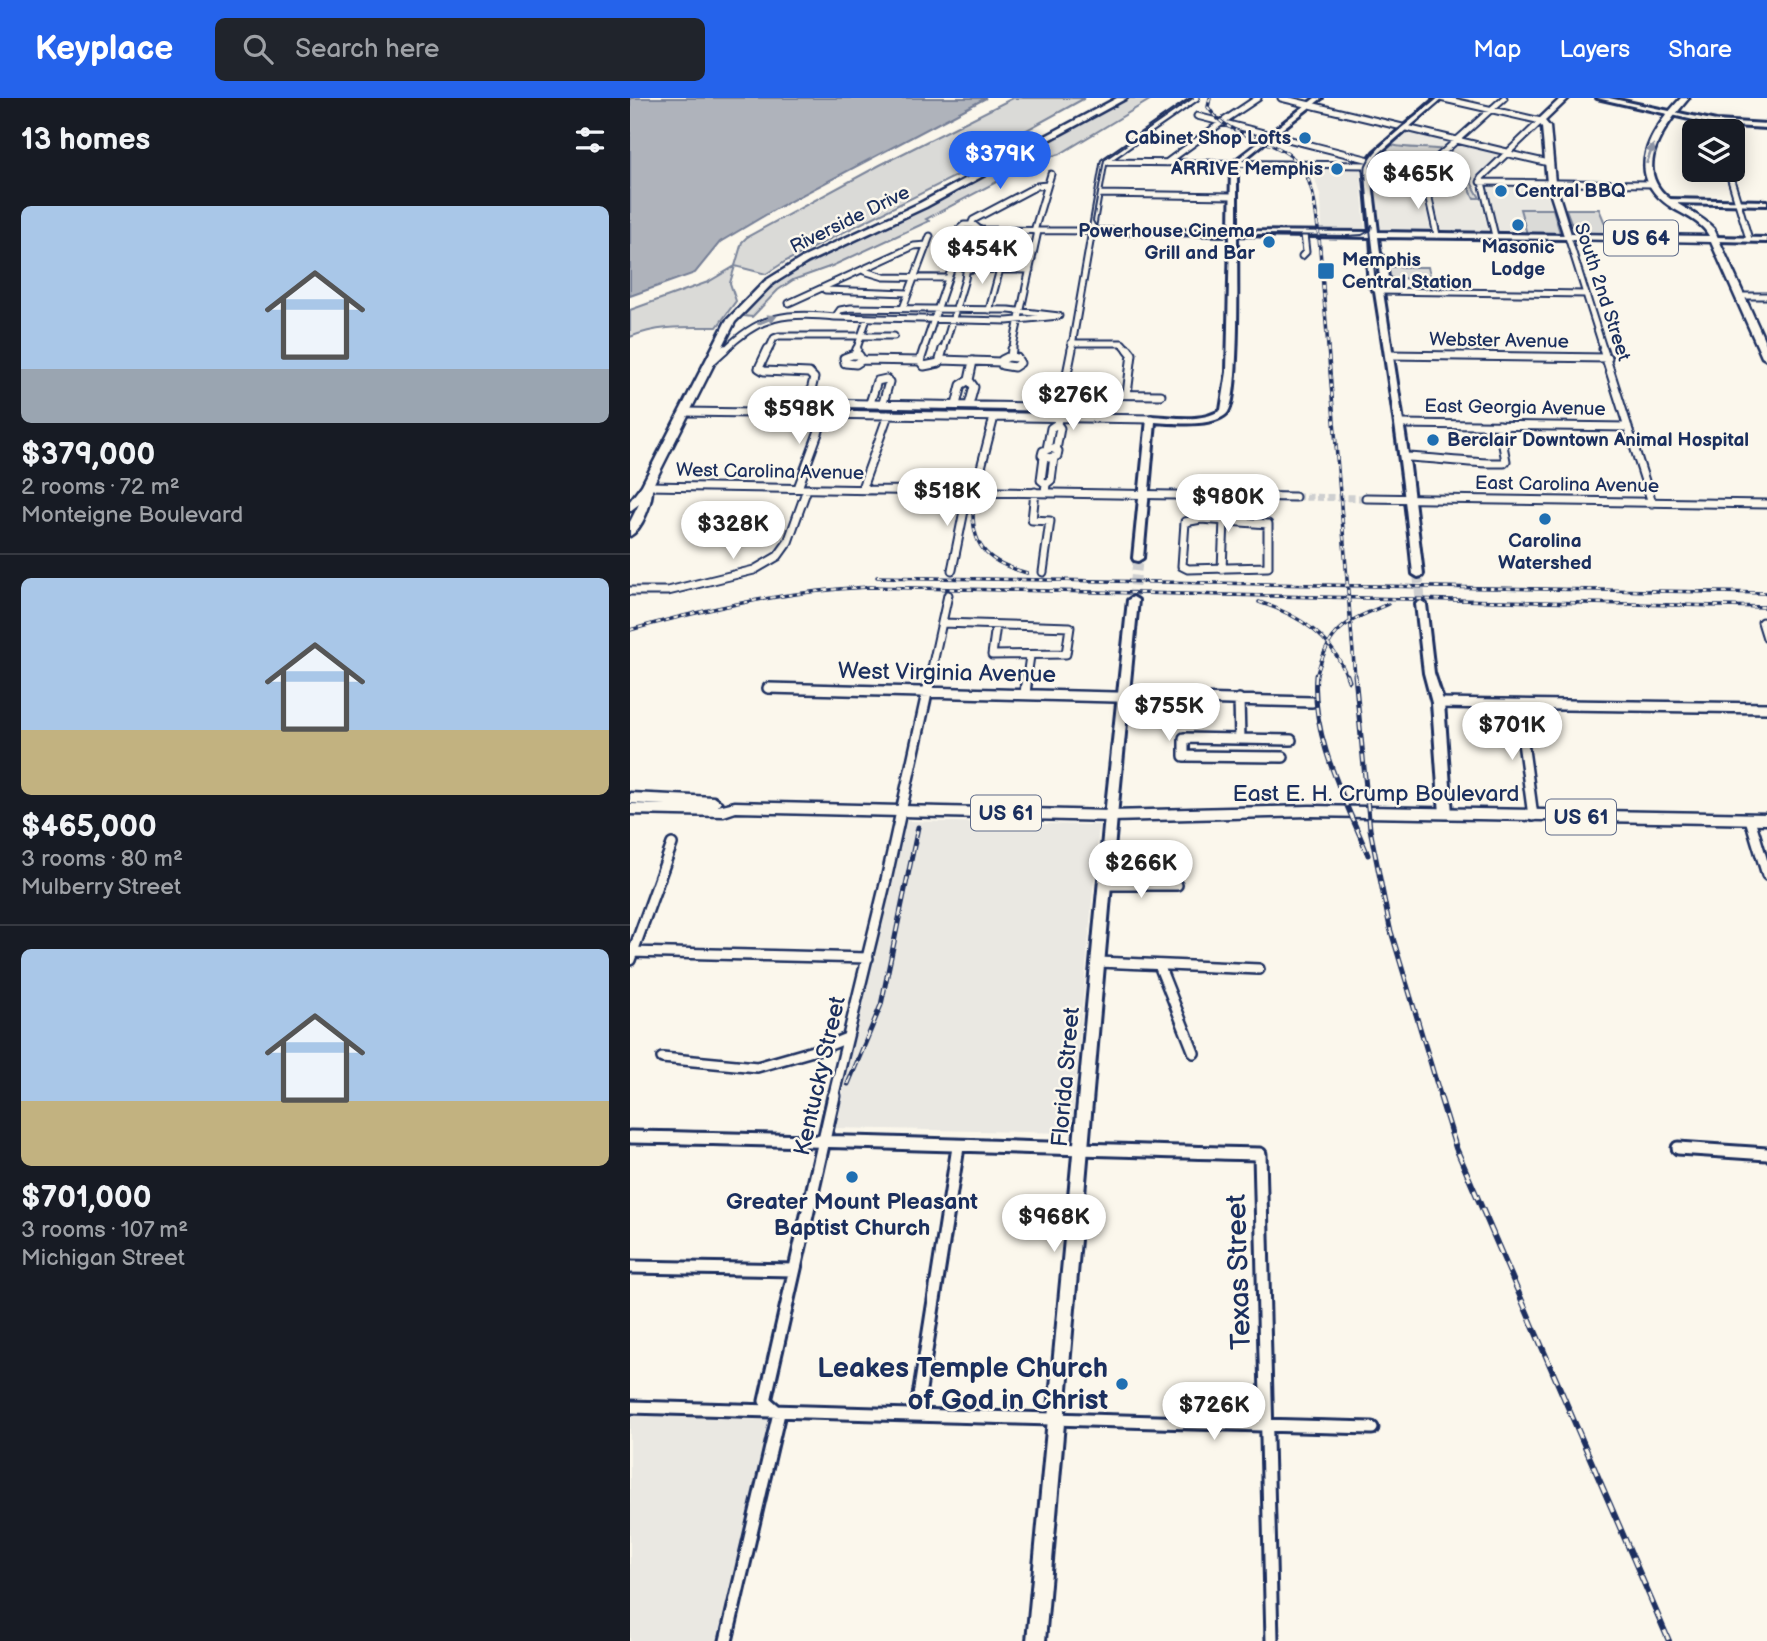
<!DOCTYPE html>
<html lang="en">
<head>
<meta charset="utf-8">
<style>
	:root { --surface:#171b24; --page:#20242c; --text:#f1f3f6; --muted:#9ea1a6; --line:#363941; --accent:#2563eb }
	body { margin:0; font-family:"Balsamiq Sans",sans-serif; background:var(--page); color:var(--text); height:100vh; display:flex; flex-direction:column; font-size:26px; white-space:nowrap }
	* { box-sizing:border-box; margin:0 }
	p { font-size:23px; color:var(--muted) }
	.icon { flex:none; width:38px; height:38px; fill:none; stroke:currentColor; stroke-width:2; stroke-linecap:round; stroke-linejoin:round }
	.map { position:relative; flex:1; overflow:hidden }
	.sheet { display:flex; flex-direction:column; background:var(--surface); width:630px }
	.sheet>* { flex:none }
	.controls { position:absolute; left:1052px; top:21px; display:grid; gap:14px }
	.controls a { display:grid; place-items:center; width:63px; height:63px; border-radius:10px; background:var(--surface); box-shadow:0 4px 18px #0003; font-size:35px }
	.price { position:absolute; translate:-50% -60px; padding:0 16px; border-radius:24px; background:#fff; color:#222; font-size:23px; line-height:46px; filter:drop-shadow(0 2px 4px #0008) }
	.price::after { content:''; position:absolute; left:50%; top:42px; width:21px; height:16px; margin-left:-10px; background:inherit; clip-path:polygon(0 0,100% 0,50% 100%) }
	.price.active { background:var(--accent); color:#fff }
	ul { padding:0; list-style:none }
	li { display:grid; align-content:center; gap:14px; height:371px; padding:0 21px }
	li+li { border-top:2px solid var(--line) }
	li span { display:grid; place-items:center; height:217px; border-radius:10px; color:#555 }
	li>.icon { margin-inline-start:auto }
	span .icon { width:126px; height:126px; fill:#fffc; stroke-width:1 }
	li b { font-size:30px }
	h2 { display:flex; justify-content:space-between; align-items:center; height:84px; padding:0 21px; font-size:30px }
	header { display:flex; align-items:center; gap:42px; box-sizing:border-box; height:98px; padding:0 35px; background:var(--accent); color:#fff }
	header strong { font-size:33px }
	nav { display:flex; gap:38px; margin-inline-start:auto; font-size:24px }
	.search { width:490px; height:63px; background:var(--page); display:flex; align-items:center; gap:18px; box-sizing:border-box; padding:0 24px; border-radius:10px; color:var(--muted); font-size:26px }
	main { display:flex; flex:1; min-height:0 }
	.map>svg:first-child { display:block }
	.built { fill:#eae8e2 }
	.green { fill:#dadad7; stroke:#7a849a; stroke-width:2 }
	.water { fill:#afb3bb; stroke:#747e96; stroke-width:2 }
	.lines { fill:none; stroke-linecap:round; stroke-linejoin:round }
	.street-tunnel { stroke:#cecfd0; stroke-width:7; stroke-dasharray:7 3.5; stroke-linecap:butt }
	.secondary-tunnel { stroke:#cecfd0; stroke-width:10; stroke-dasharray:10 4.5; stroke-linecap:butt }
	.street-far3-casing { stroke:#1b2f5e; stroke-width:9 }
	.street-far2-casing { stroke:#1b2f5e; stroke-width:11 }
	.street-far1-casing { stroke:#1b2f5e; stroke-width:14 }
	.street-casing { stroke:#1b2f5e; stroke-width:17 }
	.secondary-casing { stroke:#1b2f5e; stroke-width:6 }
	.primary-casing { stroke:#1b2f5e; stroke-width:5 }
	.street-far3 { stroke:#fbf7ec; stroke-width:5 }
	.street-far2 { stroke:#fbf7ec; stroke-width:7 }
	.street-far1 { stroke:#fbf7ec; stroke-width:9 }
	.street { stroke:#fbf7ec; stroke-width:11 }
	.secondary { fill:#fbf7ec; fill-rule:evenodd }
	.primary { fill:#fbf7ec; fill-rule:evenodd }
	.tram { stroke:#1b2f5e; stroke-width:2 }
	.rail-far2-casing { stroke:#1b2f5e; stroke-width:3.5 }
	.rail-far1-casing { stroke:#1b2f5e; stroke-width:5 }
	.rail-casing { stroke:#1b2f5e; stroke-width:6 }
	.rail-far2 { stroke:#fbf7ec; stroke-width:2; stroke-dasharray:4.5; stroke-linecap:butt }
	.rail-far1 { stroke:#fbf7ec; stroke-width:2.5; stroke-dasharray:8; stroke-linecap:butt }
	.rail { stroke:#fbf7ec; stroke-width:3.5; stroke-dasharray:10; stroke-linecap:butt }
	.oneway { fill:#8b93a5 }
	.poi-dot { fill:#1f6fb2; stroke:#fbf7ec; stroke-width:2.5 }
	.labels { text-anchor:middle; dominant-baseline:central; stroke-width:5; stroke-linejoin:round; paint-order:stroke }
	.far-poi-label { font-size:19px; font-weight:bold; fill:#1b2f5e; stroke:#fbf7ec; text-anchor:end }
	.far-street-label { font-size:19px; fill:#1b2f5e; stroke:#fbf7ec }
	.shield { fill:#fbf7ec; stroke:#5e6b89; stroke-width:2 }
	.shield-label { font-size:21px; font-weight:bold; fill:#1b2f5e }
	.street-label { font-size:23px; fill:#1b2f5e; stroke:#fbf7ec }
	.poi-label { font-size:23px; font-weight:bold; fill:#1b2f5e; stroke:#fbf7ec }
	.near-street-label { font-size:28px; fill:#1b2f5e; stroke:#fbf7ec }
	.near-poi-label { font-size:28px; font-weight:bold; fill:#1b2f5e; stroke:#fbf7ec; text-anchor:end }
</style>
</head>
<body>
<header>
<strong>Keyplace</strong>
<div class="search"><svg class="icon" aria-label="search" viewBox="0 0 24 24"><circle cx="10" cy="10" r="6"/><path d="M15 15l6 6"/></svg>Search here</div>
<nav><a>Map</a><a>Layers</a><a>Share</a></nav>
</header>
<main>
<section class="sheet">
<h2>13 homes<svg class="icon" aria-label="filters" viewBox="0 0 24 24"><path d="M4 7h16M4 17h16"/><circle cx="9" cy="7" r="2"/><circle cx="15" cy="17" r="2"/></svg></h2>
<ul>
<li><span style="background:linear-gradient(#a9c7e8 75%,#9aa5b1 0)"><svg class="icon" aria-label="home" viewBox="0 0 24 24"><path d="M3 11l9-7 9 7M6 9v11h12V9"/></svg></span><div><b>$379,000</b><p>2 rooms · 72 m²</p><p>Monteigne Boulevard</p></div></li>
<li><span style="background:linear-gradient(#a9c7e8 70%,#c2b280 0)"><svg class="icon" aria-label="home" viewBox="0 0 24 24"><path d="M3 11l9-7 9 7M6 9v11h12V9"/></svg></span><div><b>$465,000</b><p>3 rooms · 80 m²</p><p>Mulberry Street</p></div></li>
<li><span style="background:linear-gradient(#a9c7e8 70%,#c2b280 0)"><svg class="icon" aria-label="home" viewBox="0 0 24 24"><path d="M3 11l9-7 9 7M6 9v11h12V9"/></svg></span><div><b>$701,000</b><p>3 rooms · 107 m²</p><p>Michigan Street</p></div></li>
</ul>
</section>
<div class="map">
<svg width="1137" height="1543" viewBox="0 0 1137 1543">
	<rect width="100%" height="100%" fill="#fbf7ec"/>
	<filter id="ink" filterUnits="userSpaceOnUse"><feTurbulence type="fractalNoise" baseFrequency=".0143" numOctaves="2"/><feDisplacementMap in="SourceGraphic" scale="14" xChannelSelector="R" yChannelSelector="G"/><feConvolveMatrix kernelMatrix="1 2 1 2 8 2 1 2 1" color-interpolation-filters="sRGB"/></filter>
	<g filter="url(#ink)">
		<path class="built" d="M 780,33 L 823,43 L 814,52 L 788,49 L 783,52 L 762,47 Z
			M 830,45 L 870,55 L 844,81 L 844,88 L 842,80 L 816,80 L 824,58 L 816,56 Z
			M 681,68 L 730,69 L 735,132 L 692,133 L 691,100 Z
			M 809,83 L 841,90 L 849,100 L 850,98 L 859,135 L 809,134 L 801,89 L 806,88 Z
			M 744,85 L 792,86 L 801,134 L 749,133 L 742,86 Z
			M 855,86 L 913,87 L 923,111 L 890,111 L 897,136 L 867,135 Z
			M 272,723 L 469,727 L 441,1035 L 205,1030 Z
			M 0,1316 L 143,1320 L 89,1543 L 0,1543 Z"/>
		<path class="green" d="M 383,0 L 455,0 L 393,34 L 390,39 L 396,43 L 156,163 L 136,176 L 105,168 L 100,185 L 106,203 L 87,229 C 57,229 29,227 0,239 L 0,212 L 78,184 L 105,168 L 112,144 L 117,139 L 250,67 Z
			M 498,0 L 523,0 L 430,56 L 408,62 L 296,121 L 299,123 L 202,168 L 163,182 L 148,192 L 122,219 L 113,218 L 125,202 L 160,175 L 333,90 Z
			M 762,47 C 781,52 794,48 814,52 L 797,66 L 748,60 Z
			M 816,56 L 825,60 L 821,64 L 816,80 L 842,80 L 842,86 L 850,100 L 844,100 L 839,90 L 809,84 L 806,89 L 801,89 C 798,72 804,66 816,56 Z
			M 890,111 L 923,111 L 930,135 L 897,136 Z
			M 936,111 L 969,111 L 979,135 L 945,135 Z
			M 758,169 L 798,169 L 801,181 L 759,180 Z"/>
		<path class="water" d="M 0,0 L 356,0 L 149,109 L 90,144 L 65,175 L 0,198 Z"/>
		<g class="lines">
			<path class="street-tunnel" d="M 665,399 L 736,400"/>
			<path class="secondary-tunnel" d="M 788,476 L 791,506
				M 503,502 L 508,460"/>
			<defs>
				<path id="street-far3" d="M 651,0 L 877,54
					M 810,0 L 911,23
					M 567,18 L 740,62
					M 592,24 L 628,0
					M 1086,25 L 1088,33
					M 875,55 L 919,65
					M 474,64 L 737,67
					M 536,65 L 591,25
					M 1098,72 L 1119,141
					M 737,82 L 795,83
					M 850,84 L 1023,86
					M 468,96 L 603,98
					M 334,127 L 344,127 L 350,132 C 343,138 335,139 327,133 Z
					M 341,127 L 343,122 L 407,88 L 417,87
					M 350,132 L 461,133
					M 404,133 L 421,76
					M 807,137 L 795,83 L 799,67 L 874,0
					M 865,138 L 851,80 L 911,23
					M 938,139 L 974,253
					M 347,148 L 404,149
					M 672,158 L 676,154 L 674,136
					M 323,165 L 336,171 L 400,172
					M 367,171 L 372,148
					M 234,173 L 254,179 L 317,180
					M 195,192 L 278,195
					M 749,193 L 956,196
					M 1111,198 L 1137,198
					M 159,205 L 284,148 L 297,147
					M 221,210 L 379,212 L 429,218 L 377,223 L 205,219 L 210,212 Z
					M 273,210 L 300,138
					M 359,212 L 370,171
					M 441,245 L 492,245 L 499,253
					M 94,253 C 129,217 157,214 205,219
					M 138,253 L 144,240 L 149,238 L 264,238
					M 226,253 L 237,221
					M 293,253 L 333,137
					M 313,253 L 335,181 L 342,137
					M 382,253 L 408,133
					M 441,253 L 474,64 L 566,0"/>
				<path id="street-far2" d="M 138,251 L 129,270 L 134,273 L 179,275 L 184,280 L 179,301 L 185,305 L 404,309 L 409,306 L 414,291 L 434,292
					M 294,251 L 290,263 L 294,268 L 309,265 L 313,251
					M 973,251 L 1022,405
					M 222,257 L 229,257 L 232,262 L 226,266 L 215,265 L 214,260 Z
					M 225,257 L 227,251
					M 759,257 L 978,260
					M 378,259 L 387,260 L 390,265 L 384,269 L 372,267 L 372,262 Z
					M 381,259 L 382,251
					M 83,262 L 95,251
					M 232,262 L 290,263
					M 311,262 L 371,264
					M 339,282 L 344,289 L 339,307
					M 434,296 L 531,297
					M 497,296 L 502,256 L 498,251
					M 240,305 L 247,283 L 256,281 L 259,284 L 253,305
					M 326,307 L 331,287 L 339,282 L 343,263
					M 54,314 L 521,321
					M 771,326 L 998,329
					M 422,350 L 428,353 L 427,358 L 419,360 L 412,357 L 413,353 Z
					M 417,351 L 421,330 L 427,326 L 442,251
					M 426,352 L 430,330 L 427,326
					M 414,359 L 411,382 L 416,386
					M 775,359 C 808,360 841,366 874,365 L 876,363 L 869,327
					M 17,388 L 665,399
					M 168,390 L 195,316
					M 238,392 L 233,387 L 258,317
					M 345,393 L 364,319
					M 405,394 L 402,422 L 420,423 L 413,474
					M 415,394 L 416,386 L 421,382 L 424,359
					M 571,397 L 571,421
					M 736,400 L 1137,406
					M 571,421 L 638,426 L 638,469 L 558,471 L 552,468 L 555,424 Z
					M 592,471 L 594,422
					M 322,472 L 338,393
					M 0,493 L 38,493 L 124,472 L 148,458 L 158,444 L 177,391
					M 1132,524 L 1137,540
					M 312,525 L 440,529 L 436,556 L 362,557 L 366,527
					M 300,579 L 318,497
					M 397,579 L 400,558"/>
				<path id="street-far1" d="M 138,590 L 682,604
					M 395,596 L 397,577
					M 609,601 L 610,641
					M 808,605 L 1137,610
					M 888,607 L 903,718
					M 653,659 L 554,658 L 554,640 L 661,642
					M 1120,721 L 1137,777
					M 475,787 L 547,787
					M 0,854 L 238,860
					M 0,862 L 42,746
					M 469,864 L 629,871
					M 529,867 L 564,955
					M 32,960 L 127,969 L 190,951 L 217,940
					M 203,1000 L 256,782 L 301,577"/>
				<path id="street" d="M 0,1039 C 210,1042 420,1051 630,1056 L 642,1543
					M 1048,1050 L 1137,1056
					M 0,1169 L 164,1172
					M 0,1309 L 742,1330
					M 286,1317 L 328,1049
					M 96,1543 L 149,1315 L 135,1303 L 204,998"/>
				<path id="secondary" d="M 685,0 L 692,0 L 639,41 L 635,41 L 635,39 Z
					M 806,0 L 813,0 L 748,56 L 740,67 L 748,134 L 938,137 L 942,139 L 938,141 L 748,139 L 750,155 L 756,164 L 759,188 L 753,194 L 780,369 L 793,476 L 792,478 L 788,479 L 783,476 C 774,381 760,288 745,194 L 739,188 L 737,160 L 742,155 L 741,139 L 607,137 C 607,164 610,299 598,314 C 586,330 543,325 525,324 L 513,460 L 508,463 L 504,462 L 503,460 L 517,321 L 521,318 C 544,319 571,325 591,312 L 597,274 L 600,137 L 461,135 L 457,133 L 461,131 L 600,133 L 601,66 L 631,43 L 634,45 L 633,46 L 607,67 L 607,133 L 740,134 L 734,67 L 744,54 ZM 745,160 L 748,164 L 751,187 L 749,189 L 747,187 Z
					M 967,0 L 979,0 L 1086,23 L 1137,26 L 1137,30 L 1086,27 Z
					M 1037,101 L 1137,103 L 1137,107 L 1040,105 L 1036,103 Z
					M 1082,139 L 1137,140 L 1137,144 L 1085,143 L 1082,143 Z
					M 503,499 L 508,502 L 487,718 L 415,1543 L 397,1543 L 475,718 L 498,502 Z
					M 791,503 L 796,506 L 804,575 L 814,605 L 822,716 L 816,720 L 810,716 L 802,605 L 794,575 L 786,506 Z"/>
				<path id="primary" d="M 487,0 L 497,0 L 296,109 L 178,164 L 141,187 L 105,224 L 22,389 C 23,403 12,432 0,438 L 0,424 L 9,406 L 0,413 L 0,403 L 12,387 L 96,223 L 135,183 L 172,160 L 290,105 Z
					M 931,0 L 939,0 L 915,23 L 920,29 L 925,85 L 941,136 L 1079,138 C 1072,124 1054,117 1041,109 C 992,77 1020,33 1051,0 L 1059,0 C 1036,27 1001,70 1039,100 C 1054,111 1071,117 1084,131 L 1137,248 L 1137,262 L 1132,259 L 1081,144 L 935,141 L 917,85 L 912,29 L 907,23 Z
					M 0,695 L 84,699 L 91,704 L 88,708 L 105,704 L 481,713 L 680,708 L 1137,716 L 1137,726 L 680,718 L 481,723 L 106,714 L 94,718 L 0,716 L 0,706 L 37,707 L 0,705 Z"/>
			</defs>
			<use href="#street-far3" class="street-far3-casing"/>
			<use href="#street-far2" class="street-far2-casing"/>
			<use href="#street-far1" class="street-far1-casing"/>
			<use href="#street" class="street-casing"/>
			<use href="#secondary" class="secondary-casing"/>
			<use href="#primary" class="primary-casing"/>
			<use href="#street-far3" class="street-far3"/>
			<use href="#street-far2" class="street-far2"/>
			<use href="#street-far1" class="street-far1"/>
			<use href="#street" class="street"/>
			<use href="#secondary" class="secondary"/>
			<use href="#primary" class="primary"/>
			<path class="tram" d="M 563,0 L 474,62 L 463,123 L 467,130 L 484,135 L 718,138 L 732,137 L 741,132 L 742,127
				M 746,187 C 745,168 732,75 736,67 C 745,45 788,17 807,0"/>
			<defs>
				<path id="rail-far2" d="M 580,0 L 578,9 C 600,44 649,37 672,70 C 685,89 686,117 689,139 L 725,579
					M 343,412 C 342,452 361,465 397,475
					M 247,479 L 1137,495
					M 629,504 C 669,517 702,538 717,579
					M 0,532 C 79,510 157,493 239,489 L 1137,509
					M 686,579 C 700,530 713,525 758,506"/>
				<path id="rail-far1" d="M 686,577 C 681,639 715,701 738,757
					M 717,577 L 719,583
					M 725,577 L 740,731 L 760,830 L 811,1000
					M 218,986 L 251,907 L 288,729"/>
				<path id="rail" d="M 810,998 L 826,1050 L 1039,1543"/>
			</defs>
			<use href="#rail-far2" class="rail-far2-casing"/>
			<use href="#rail-far1" class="rail-far1-casing"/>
			<use href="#rail" class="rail-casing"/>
			<use href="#rail-far2" class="rail-far2"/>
			<use href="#rail-far1" class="rail-far1"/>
			<use href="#rail" class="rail"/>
		</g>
		<defs><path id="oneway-solid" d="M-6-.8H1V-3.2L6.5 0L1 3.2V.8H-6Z" transform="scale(1.75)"/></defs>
		<g class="oneway">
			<use href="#oneway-solid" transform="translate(1020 56) rotate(-70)"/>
			<use href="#oneway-solid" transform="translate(137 222) rotate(-22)"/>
		</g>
	</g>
	<g class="poi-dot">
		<circle cx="675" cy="40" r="7"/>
		<circle cx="707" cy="71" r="7"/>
		<circle cx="871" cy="93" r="7"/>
		<circle cx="888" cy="127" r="7"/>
		<circle cx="639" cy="144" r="7"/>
		<rect x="687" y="164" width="18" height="18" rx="3.5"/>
		<circle cx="803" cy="342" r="7"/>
		<circle cx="915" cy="421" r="7"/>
		<circle cx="222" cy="1079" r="7"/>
		<circle cx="492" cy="1286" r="7"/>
	</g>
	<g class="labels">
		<g class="far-poi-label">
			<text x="661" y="40">Cabinet Shop Lofts</text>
			<text x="693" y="71">ARRIVE Memphis</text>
			<text x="885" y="93" text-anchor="start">Central BBQ</text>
			<text x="625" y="133">Powerhouse Cinema<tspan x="625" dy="22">Grill and Bar</tspan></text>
			<text x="888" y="149" text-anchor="middle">Masonic<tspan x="888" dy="22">Lodge</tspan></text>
			<text x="712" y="162" text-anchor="start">Memphis<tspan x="712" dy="22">Central Station</tspan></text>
			<text x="817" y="342" text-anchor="start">Berclair Downtown Animal Hospital</text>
			<text x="915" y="443" text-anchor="middle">Carolina<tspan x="915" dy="22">Watershed</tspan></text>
		</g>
		<g class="far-street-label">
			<text transform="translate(220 122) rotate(-26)">Riverside Drive</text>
			<text transform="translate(972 194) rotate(72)">South 2nd Street</text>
			<text transform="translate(869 243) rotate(1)">Webster Avenue</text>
			<text transform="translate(885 310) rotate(1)">East Georgia Avenue</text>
			<text transform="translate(140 374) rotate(1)">West Carolina Avenue</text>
			<text transform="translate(937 387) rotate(1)">East Carolina Avenue</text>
		</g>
		<g class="shield">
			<rect x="974" y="122.5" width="74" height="35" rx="5"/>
			<rect x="341" y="697.5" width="70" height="35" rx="5"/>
			<rect x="916" y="701.5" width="70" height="35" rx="5"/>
		</g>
		<g class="shield-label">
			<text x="1011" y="140">US 64</text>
			<text x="376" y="715">US 61</text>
			<text x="951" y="719">US 61</text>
		</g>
		<g class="street-label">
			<text transform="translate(317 575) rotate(1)">West Virginia Avenue</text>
			<text x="746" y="696">East E. H. Crump Boulevard</text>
			<text transform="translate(190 978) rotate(-77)">Kentucky Street</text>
			<text transform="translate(436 979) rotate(-85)">Florida Street</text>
		</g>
		<g class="poi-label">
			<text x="222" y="1104">Greater Mount Pleasant<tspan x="222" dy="26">Baptist Church</tspan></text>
		</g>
		<g class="near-street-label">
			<text transform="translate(609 1174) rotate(-92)">Texas Street</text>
		</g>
		<g class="near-poi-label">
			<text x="478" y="1270">Leakes Temple Church<tspan x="478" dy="32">of God in Christ</tspan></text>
		</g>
	</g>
</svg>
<div class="controls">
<a><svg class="icon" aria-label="layers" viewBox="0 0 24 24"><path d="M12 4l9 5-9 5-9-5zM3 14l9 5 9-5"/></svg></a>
</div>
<b class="price active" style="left:370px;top:93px">$379K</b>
<b class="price" style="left:788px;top:113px">$465K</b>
<b class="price" style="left:352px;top:188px">$454K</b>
<b class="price" style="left:443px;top:334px">$276K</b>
<b class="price" style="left:169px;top:348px">$598K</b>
<b class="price" style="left:317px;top:430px">$518K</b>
<b class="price" style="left:598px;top:436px">$980K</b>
<b class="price" style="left:103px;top:463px">$328K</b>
<b class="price" style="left:539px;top:645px">$755K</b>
<b class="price" style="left:882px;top:664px">$701K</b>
<b class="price" style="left:511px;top:802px">$266K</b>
<b class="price" style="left:424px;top:1156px">$968K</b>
<b class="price" style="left:584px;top:1344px">$726K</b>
</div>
</main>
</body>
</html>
